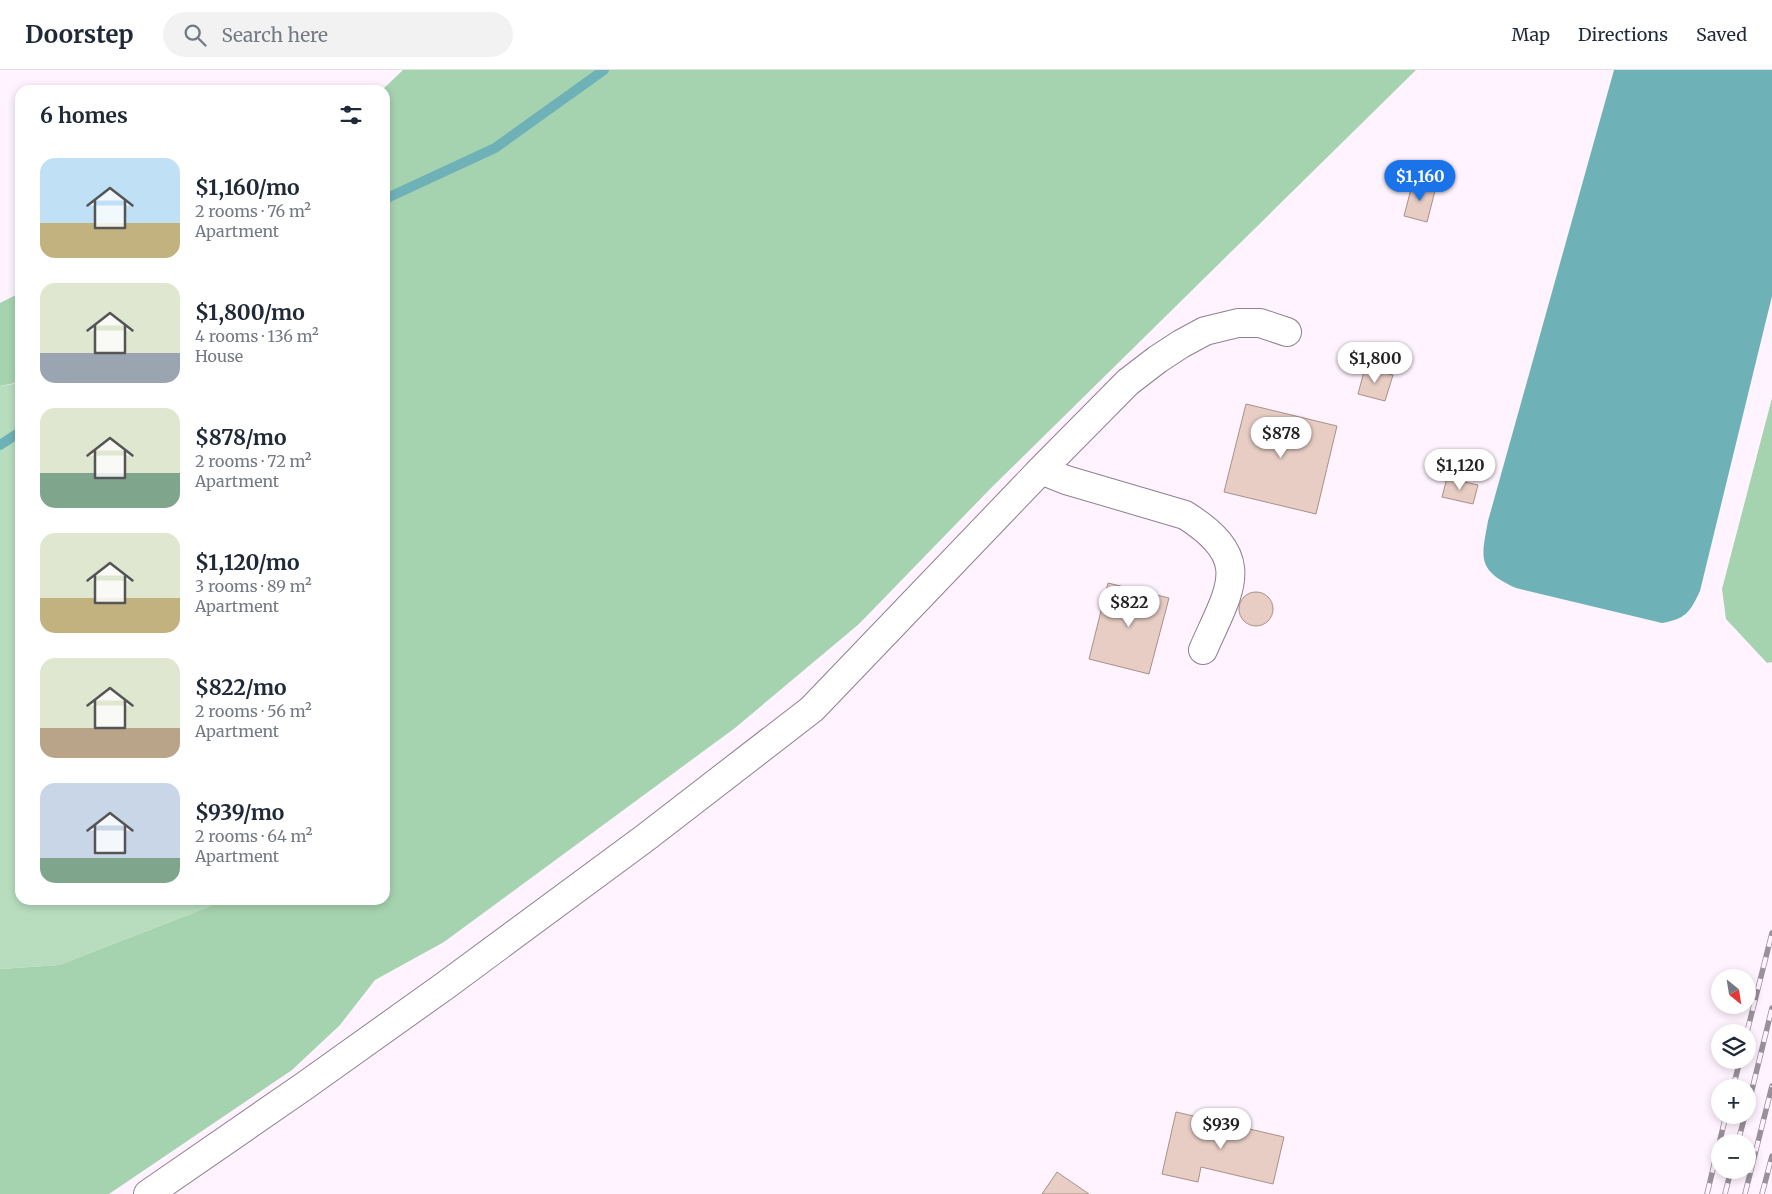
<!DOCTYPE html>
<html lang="en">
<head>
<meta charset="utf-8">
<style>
	:root { --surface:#fff; --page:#f2f2f3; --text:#1f2937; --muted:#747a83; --line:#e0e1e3; --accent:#1a73e8 }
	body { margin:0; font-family:Merriweather,serif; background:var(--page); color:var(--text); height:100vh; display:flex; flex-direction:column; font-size:19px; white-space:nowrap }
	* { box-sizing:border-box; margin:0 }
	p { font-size:16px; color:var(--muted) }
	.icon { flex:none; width:28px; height:28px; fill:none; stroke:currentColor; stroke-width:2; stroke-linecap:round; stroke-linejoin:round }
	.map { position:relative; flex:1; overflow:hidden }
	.side { position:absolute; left:15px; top:15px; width:375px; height:820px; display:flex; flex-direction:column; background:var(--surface); border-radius:15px; box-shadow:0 2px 8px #0003 }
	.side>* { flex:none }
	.needle { width:32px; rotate:150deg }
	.fabs { position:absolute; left:1711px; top:899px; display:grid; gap:10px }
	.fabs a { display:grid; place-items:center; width:45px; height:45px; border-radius:50%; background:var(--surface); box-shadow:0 2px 8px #0003; font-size:25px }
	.price { position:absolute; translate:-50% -42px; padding:0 11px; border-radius:18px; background:#fff; color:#222; font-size:16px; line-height:32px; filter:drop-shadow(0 1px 2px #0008) }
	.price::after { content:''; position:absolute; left:50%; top:30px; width:15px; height:11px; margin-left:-8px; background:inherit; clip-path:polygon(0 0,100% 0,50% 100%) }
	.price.on { background:var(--accent); color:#fff }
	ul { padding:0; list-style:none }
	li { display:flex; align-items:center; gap:15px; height:125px; padding:0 25px }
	li span { display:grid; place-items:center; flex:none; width:140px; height:100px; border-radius:15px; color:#555 }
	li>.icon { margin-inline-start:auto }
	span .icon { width:60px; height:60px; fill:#fffc; stroke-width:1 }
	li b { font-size:21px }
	h2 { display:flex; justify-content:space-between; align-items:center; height:60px; padding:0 25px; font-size:21px }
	header { display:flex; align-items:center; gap:30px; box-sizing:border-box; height:70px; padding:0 25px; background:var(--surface); border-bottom:1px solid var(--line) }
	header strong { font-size:24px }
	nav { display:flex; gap:28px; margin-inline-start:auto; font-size:18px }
	.search { width:350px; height:45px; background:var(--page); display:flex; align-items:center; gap:12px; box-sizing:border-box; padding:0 18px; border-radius:28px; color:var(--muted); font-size:19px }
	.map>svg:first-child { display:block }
	.green { fill:#b7ddbe }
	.forest { fill:#a6d3af }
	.water { fill:#6eb2b7 }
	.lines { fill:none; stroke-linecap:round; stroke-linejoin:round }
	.stream { stroke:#6eb2b7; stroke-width:10 }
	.building { fill:#e7cdc4; stroke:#a89087 }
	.minor-casing { stroke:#907f90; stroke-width:30 }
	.minor { stroke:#fff; stroke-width:28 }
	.rail-casing { stroke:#999099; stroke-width:5.5 }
	.rail { stroke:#fef3fe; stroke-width:4; stroke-dasharray:11; stroke-linecap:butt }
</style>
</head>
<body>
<header>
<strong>Doorstep</strong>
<div class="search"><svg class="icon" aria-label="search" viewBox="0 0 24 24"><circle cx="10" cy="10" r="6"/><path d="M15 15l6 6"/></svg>Search here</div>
<nav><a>Map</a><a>Directions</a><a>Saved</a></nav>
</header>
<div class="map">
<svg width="1772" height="1124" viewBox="0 0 1772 1124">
	<rect width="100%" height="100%" fill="#fef3fe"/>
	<path class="green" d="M 20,313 L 20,830 L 221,830 L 206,838 L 59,895 L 0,899 L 0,316 Z"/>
	<path class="forest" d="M 403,0 L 1416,0 L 991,418 L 859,554 L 735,658 L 444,872 L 375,910 L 340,955 L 292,1000 L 109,1124 L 0,1124 L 0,899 L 59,895 L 206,838 L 221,830 L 385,830 L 385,20 L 382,20 Z
		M 20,223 L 20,312 L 0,316 L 0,233 Z
		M 1772,328 L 1772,592 L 1767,593 L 1726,549 L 1722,519 Z"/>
	<path class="water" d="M 1614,0 L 1772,0 L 1772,226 L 1700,521 C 1690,542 1686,549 1662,553 L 1516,518 C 1477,500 1481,489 1488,451 Z"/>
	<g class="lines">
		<path class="stream" d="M 385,129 L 495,78 L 604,0
			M 0,375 L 20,362"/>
	</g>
	<path class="building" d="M 1413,111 L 1436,117 L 1427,152 L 1404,146 Z
		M 1365,298 L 1393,305 L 1385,331 L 1358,324 Z
		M 1246,334 L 1337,356 L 1316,444 L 1224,422 Z
		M 1447,408 L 1478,415 L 1473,434 L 1442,427 Z
		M 1108,513 L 1169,528 L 1149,604 L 1089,589 Z
		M1239 539a17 17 0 1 1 34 0a17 17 0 1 1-34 0Z
		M 1176,1042 L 1284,1067 L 1273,1114 L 1201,1097 L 1198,1112 L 1162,1104 Z
		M 1057,1102 L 1089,1124 L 1042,1124 Z"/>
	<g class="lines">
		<defs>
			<path id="minor" d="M 1041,400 L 1066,410 L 1185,445 C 1255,489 1230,518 1203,580
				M 148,1124 L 303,1017 L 446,915 L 645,768 L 812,639 L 1041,400 L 1128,312 L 1158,289 L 1181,274 L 1205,261 L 1238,253 L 1260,253 L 1287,262"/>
		</defs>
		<use href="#minor" class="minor-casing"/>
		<use href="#minor" class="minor"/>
		<defs>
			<path id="rail" d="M 1747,962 L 1772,863
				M 1733,1018 L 1740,990
				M 1748,1036 L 1772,938
				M 1738,1072 L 1745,1045
				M 1707,1124 L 1726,1045
				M 1725,1124 L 1731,1100
				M 1745,1124 L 1772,1016
				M 1762,1124 L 1772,1086"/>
		</defs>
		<use href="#rail" class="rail-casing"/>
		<use href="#rail" class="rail"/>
	</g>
</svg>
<div class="fabs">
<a><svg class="needle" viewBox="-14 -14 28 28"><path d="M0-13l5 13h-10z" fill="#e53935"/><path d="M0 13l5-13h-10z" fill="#747a83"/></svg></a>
<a><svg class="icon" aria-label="layers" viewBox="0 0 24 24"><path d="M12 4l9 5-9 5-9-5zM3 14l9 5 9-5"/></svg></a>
<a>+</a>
<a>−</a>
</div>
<b class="price on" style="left:1420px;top:132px">$1,160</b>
<b class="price" style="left:1375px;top:314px">$1,800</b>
<b class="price" style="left:1281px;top:389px">$878</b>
<b class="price" style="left:1460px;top:421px">$1,120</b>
<b class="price" style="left:1129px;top:558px">$822</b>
<b class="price" style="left:1221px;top:1080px">$939</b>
<section class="side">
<h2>6 homes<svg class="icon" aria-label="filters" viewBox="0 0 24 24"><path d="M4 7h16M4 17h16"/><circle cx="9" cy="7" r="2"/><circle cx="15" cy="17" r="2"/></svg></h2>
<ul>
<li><span style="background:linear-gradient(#bfe0f5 65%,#c2b280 0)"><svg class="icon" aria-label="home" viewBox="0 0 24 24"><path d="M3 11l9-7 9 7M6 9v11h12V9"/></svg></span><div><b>$1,160/mo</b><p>2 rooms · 76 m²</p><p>Apartment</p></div></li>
<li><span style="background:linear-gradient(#dfe7d0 70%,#9aa5b1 0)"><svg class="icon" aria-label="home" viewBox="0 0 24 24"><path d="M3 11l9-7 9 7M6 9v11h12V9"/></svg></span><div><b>$1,800/mo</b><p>4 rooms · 136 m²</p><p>House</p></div></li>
<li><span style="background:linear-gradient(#dfe7d0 65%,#7fa58c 0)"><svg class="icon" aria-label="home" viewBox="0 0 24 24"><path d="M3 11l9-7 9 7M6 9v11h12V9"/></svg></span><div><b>$878/mo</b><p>2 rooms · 72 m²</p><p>Apartment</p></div></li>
<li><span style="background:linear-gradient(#dfe7d0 65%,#c2b280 0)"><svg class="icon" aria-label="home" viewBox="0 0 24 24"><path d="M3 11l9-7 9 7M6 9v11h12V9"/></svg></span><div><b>$1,120/mo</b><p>3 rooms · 89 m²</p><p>Apartment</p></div></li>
<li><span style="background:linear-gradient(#dfe7d0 70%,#b9a48a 0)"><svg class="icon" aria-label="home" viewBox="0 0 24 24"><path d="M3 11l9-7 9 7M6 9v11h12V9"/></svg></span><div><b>$822/mo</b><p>2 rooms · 56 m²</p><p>Apartment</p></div></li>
<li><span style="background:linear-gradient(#c9d6e8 75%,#7fa58c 0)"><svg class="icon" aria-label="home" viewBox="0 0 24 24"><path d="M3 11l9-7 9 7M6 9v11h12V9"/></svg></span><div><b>$939/mo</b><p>2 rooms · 64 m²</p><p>Apartment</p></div></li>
</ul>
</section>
</div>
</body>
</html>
